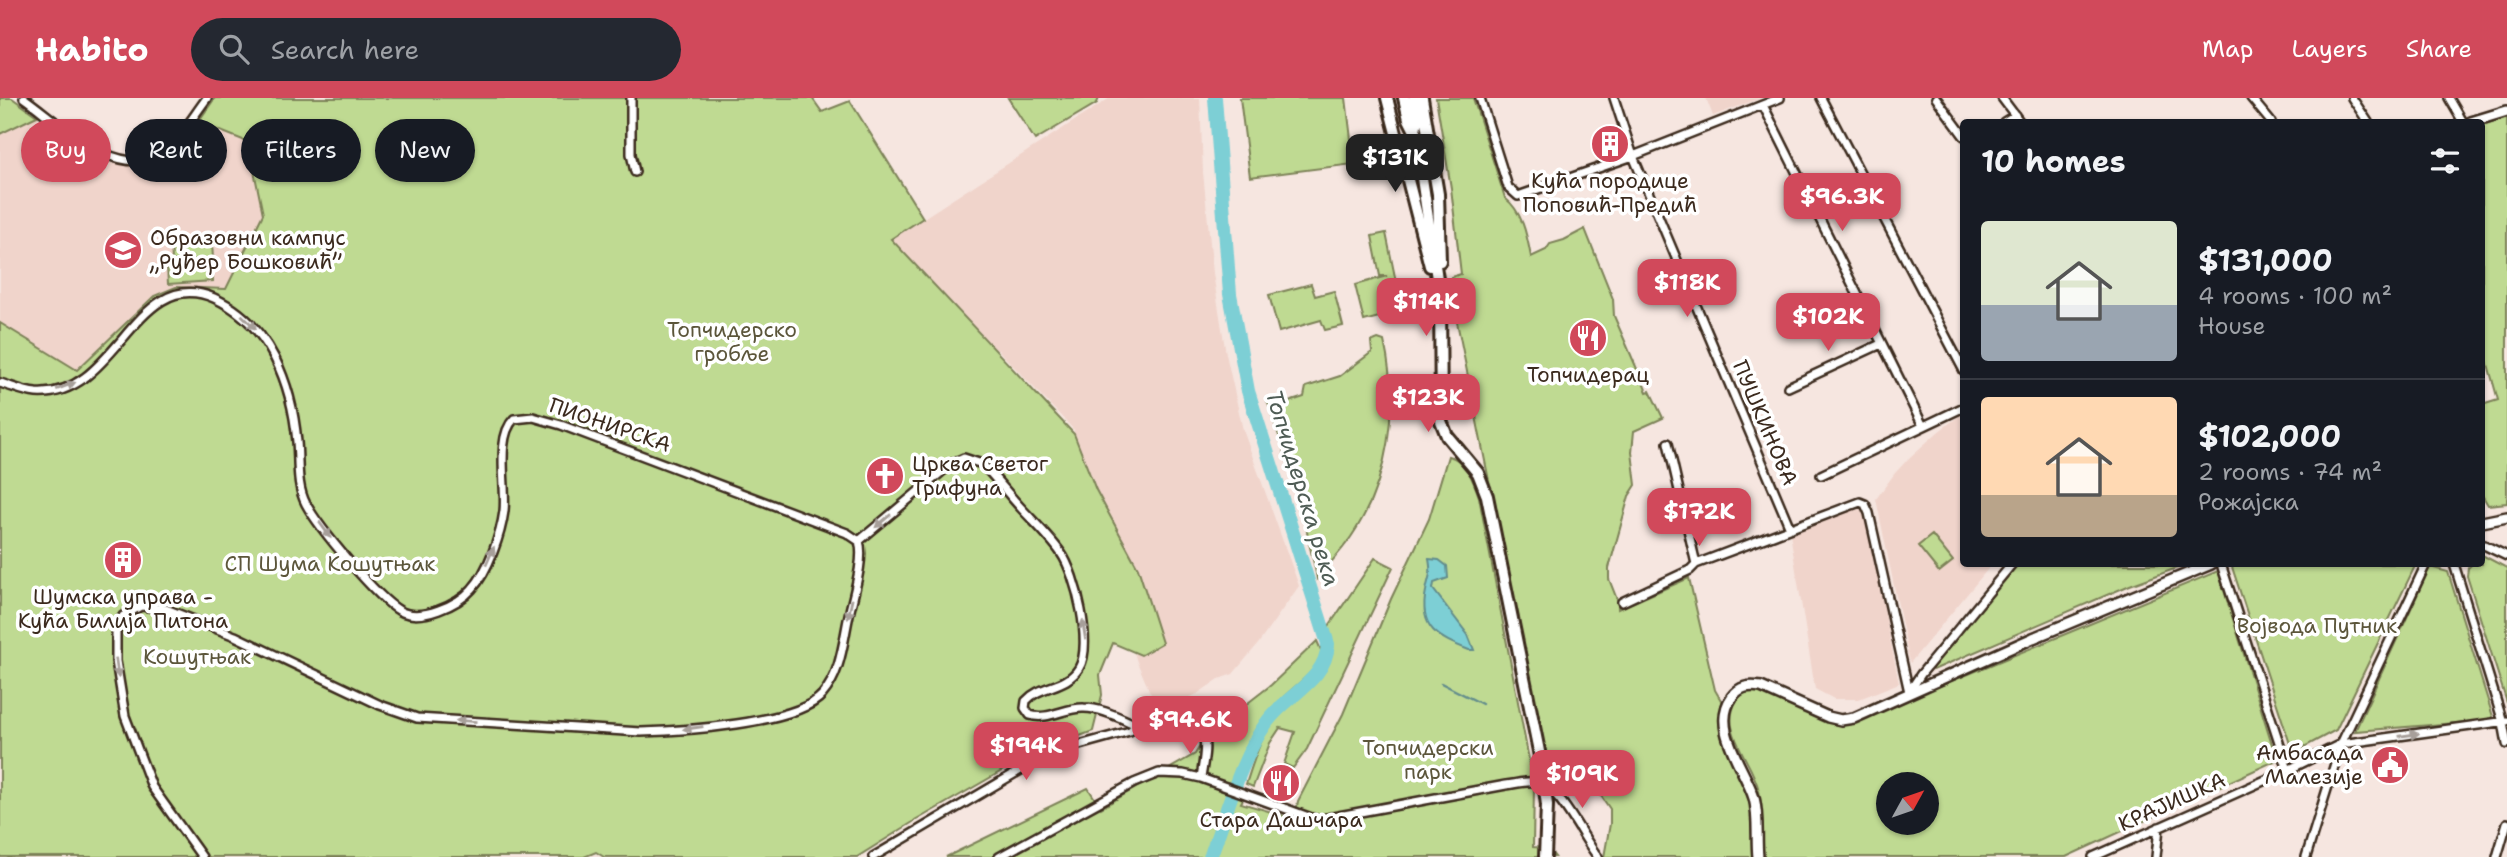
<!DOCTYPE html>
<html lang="en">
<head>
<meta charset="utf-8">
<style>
	:root { --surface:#171b24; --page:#242831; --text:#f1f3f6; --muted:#9ea1a6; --line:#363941; --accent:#d1495b }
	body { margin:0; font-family:"Shantell Sans",sans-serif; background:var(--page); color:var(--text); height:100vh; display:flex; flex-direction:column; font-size:26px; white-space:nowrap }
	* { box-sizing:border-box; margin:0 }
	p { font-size:23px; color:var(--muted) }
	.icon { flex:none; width:38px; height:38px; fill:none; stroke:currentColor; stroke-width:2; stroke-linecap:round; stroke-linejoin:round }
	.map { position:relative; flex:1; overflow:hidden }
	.panel { position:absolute; left:1960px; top:21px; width:525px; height:448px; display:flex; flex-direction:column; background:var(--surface); border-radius:7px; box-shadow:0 2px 5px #0004 }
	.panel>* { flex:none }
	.banner { position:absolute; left:21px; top:21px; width:665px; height:63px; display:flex; gap:14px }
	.needle { width:46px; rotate:50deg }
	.buttons { position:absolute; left:1876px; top:674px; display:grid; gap:14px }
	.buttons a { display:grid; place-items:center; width:63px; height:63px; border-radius:50%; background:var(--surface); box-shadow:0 2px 5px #0004; font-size:35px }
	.price { position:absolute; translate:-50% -60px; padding:0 16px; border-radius:14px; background:var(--accent); color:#fff; font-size:23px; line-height:46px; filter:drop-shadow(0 2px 4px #0008) }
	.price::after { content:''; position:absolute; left:50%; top:42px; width:21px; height:16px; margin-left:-10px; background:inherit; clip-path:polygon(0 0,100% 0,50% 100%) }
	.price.selected { background:#222; color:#fff }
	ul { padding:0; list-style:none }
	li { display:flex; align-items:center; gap:21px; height:175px; padding:0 21px }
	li+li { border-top:2px solid var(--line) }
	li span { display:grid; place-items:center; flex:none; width:196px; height:140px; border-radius:7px; color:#555 }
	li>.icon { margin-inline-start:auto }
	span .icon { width:84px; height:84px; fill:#fffc; stroke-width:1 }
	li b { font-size:30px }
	h2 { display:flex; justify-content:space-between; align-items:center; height:84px; padding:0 21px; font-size:30px }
	.tag { padding:0 24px; border-radius:32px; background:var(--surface); box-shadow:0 2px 5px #0004; font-size:24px; line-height:63px }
	.tag.selected { background:var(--accent); color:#fff }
	header { display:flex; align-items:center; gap:42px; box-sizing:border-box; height:98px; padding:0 35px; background:var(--accent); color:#fff }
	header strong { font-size:33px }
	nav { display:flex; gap:38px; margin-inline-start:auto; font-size:24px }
	.search { width:490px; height:63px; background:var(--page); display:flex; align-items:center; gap:18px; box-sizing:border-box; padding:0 24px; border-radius:38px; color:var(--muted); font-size:26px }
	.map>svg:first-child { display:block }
	.built { fill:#f0d4cb }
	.green { fill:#bfda92; stroke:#7d8258; stroke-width:2; fill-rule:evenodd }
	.water { fill:#7dcfd5; stroke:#638d8c; stroke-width:2 }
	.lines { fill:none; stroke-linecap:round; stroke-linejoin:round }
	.stream { stroke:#638d8c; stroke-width:2.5 }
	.river { stroke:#7dcfd5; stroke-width:14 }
	.minor-casing { stroke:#3b2a1e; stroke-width:12 }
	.tertiary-casing { stroke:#3b2a1e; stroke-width:14 }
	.secondary-casing { stroke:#3b2a1e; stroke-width:16 }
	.minor { stroke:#fff; stroke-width:7 }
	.tertiary { stroke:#fff; stroke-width:9 }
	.secondary { stroke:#fff; stroke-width:10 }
	.oneway { fill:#a79f9a }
	.labels { text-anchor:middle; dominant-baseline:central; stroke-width:7; stroke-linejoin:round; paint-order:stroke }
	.poi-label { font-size:21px; fill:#3b2a1e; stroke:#fff }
	.park-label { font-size:21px; fill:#5c563b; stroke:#fff }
	.street-label { font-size:21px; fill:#3b2a1e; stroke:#fff }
	.water-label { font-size:23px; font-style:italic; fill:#4f5c55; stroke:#fff }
</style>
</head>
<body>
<header>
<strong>Habito</strong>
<div class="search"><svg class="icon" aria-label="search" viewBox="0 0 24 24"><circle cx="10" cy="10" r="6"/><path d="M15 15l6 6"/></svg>Search here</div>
<nav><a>Map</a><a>Layers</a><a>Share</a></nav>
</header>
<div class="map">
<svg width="2507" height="759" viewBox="0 0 2507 759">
	<rect width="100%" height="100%" fill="#f6e6e0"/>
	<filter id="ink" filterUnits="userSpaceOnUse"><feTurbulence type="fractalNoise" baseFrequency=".0143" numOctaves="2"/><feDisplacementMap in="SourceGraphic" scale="14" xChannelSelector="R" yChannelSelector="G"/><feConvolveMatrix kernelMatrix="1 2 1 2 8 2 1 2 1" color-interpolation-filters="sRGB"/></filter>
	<g filter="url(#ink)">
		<path class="built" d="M 1110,0 L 1200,0 L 1203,74 L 1213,175 L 1226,256 L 1243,332 L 1299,488 L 1258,546 L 1233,576 L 1219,581 L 1197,596 L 1159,615 L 1137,564 L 1122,516 L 1078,404 L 1074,332 L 998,252 L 993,252 L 891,141 Z
			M 1706,0 L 1761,0 L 1713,18 Z
			M 37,18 L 89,55 L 105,62 L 136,69 L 146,69 L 167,59 L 181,48 L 198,24 L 248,44 L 263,116 L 226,192 L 154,198 L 77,272 L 0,225 L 0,36 Z
			M 1963,315 L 1964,466 L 1992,466 L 1910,565 L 1876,401 L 1895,375 L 1910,359 L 1938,334 Z
			M 1856,411 L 1863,412 L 1868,430 L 1899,585 L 1859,601 L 1834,601 L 1815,591 L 1790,435 Z"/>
		<path class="green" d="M 0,0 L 12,0 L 37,18 L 0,36 Z
			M 215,0 L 812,0 L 822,14 L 850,3 L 923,120 L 891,141 L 1074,336 L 1096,392 L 1138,470 L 1162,545 L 1141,557 L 1113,545 L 1100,577 L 1102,597 L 1093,633 L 1028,658 L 913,724 L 857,759 L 604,759 L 596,754 L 584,759 L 0,759 L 0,225 L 77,272 L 154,198 L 176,189 L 226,191 L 263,116 L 248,44 L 198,24 Z
			M 1008,0 L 1099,0 L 1097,5 L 1035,42 Z
			M 1240,0 L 1346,0 L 1354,66 L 1250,79 Z
			M 1436,0 L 1473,0 L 1505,100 C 1523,114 1527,138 1531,159 L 1546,152 L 1550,146 L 1564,142 L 1585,131 L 1613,201 L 1614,218 L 1647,294 L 1650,293 L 1663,320 L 1634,333 L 1632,354 L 1636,387 L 1629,398 L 1609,470 L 1609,481 L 1618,504 L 1618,511 L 1689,480 L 1715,592 L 1722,604 L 1720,628 L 1753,707 L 1753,759 L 1604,759 L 1610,726 L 1610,711 L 1577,663 L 1561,665 L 1547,671 L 1454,209 L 1455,199 L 1451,179 L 1461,176 L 1451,90 Z
			M 2507,19 L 2507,405 L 2488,407 L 2482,397 L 2482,307 L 2498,302 L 2482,245 L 2482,27 Z
			M 1386,135 L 1402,213 L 1364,223 L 1355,187 L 1387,178 L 1380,178 L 1372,138 Z
			M 212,143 L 213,161 L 172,163 L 171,145 Z
			M 212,164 L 213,183 L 168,186 L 167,167 Z
			M 1311,186 L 1315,198 L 1334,193 L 1343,228 L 1325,232 L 1321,222 L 1279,234 L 1269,197 Z
			M 1378,241 L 1384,243 C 1399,309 1389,383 1351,439 C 1341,454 1328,467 1317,481 C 1314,460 1305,439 1306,418 L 1267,302 L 1277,308 L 1304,299 L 1306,289 L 1340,278 L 1372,254 L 1371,244 Z
			M 1448,358 C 1466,361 1474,384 1479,399 L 1534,688 L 1533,749 L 1548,750 L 1555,759 L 946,759 L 1088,690 L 1101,710 L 1195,656 L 1214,625 L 1244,608 L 1271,587 L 1317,543 L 1324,559 C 1310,580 1288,591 1273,610 C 1255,632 1244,658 1233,684 L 1219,686 L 1245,697 L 1241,705 L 1295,721 L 1298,703 L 1343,616 L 1391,501 L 1429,421 Z
			M 1932,437 L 1953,463 L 1939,474 L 1918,448 Z
			M 2482,457 L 2507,470 L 2507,605 L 2467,478 L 2468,470 L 2472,466 L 2482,466 Z
			M 1375,460 L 1393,469 L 1307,651 L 1293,670 L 1284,666 L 1295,634 L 1280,630 L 1270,645 L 1253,689 L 1246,686 C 1253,665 1260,640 1274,622 C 1301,586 1340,585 1327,531 Z
			M 2017,466 L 2188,466 L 2130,487 L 1933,572 L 1931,570 Z
			M 2231,466 L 2416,466 L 2336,632 L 2293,655 Z
			M 2430,469 L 2448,474 L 2494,622 L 2355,633 Z
			M 2218,473 L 2277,662 L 2066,759 L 1763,759 C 1762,738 1764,714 1759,693 C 1752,660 1715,631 1740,597 L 1754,591 L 1767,595 L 1844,626 L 1853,626 L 1913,599 ZM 1888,686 L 1927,686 L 1927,724 L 1888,724 Z"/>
		<path class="water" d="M 1429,461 L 1439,462 L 1447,468 L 1448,480 L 1434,485 L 1433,491 L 1468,537 L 1474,552 L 1469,552 C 1439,540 1418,531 1426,493 C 1429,476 1432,478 1429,461 Z"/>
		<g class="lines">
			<path class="stream" d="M 1441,585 L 1482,606"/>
			<path class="river" d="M 1210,759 C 1227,715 1239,663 1267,624 C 1287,596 1326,583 1328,546 L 1248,293 L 1230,196 L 1215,0"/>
			<defs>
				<path id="minor" d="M 24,0 C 60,25 121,88 166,52 C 182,38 194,17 207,0
					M 631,0 L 631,56 L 635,74
					M 1480,0 L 1508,89 L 1518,98 L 1633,58 L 1780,0
					M 1614,0 L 1633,58 L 1790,430
					M 1821,0 L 1964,273
					M 1936,0 L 1964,38
					M 2002,0 L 2020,24
					M 2251,0 L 2271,24
					M 2352,0 L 2368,24
					M 2449,0 L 2463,24
					M 1763,7 L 1923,328
					M 2004,24 L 2015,17
					M 0,285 C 11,288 24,294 36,295 C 118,300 135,166 214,200 C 270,225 292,287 297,344 C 299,364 296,387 306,406 C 319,430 377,500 400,513 C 421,524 458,507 472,491 C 488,474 501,436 504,413 C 507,388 495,340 514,321 L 533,319 L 561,327 L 847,435 L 859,443
					M 1788,289 L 1881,246
					M 1668,345 L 1696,466
					M 1821,377 L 1964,309
					M 859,443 L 951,366 L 964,360 L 982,366 C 996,380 1008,396 1022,411 C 1035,425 1050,439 1061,455 C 1076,476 1093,547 1079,570 C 1066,591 1041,586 1026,603 L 1025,610 L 1030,617 C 1047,623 1066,609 1084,610 C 1102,610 1120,620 1137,627
					M 2482,446 L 2507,458
					M 2221,466 L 2288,672
					M 2454,466 L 2503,624 L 2507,646
					M 1622,504 L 1690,472 L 1696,466 L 1860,404 L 1865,406 L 1869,415 L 1909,594
					M 1909,594 L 1921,576 L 2012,466
					M 202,759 L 152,689 L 125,618 L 116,563 L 116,532 L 123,518 L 141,508 L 166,511 L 235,538 L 380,607 L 417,620 L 641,634 C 680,633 797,626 822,597 C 841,576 843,544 849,517 C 853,498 865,461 859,443
					M 873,759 L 1041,660 L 1072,649 L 1130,633 L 1137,627 L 1143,627 L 1182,610 L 1187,611 C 1210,639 1206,646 1201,680
					M 999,759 L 1134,685 L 1159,675 L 1183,676 L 1201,680 L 1317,722 L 1506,687 C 1515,686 1525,683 1534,684 C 1559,685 1582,740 1598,759
					M 2093,759 L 2288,672 L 2341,646 L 2507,623
					M 2156,759 L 2159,729
					M 2306,759 L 2341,646 L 2426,466
					M 2497,759 L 2507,725"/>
				<path id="tertiary" d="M 2471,24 L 2507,13
					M 2482,424 L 2507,419
					M 1758,759 C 1756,740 1759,718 1754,700 C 1744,669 1710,629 1732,599 C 1740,588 1749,587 1761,589 L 1828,619 L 1841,622 L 1854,620 L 2033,540 L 2211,466"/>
				<path id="secondary" d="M 1387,0 L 1430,168
					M 1404,0 L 1409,21 L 1415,33 L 1440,201 L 1441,323 L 1447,338 L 1478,375 L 1487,398 L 1542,668 L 1547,707 L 1545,759
					M 1414,0 L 1417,20 L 1415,33
					M 1422,0 L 1438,96 L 1440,163"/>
			</defs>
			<use href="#minor" class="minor-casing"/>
			<use href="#tertiary" class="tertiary-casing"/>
			<use href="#secondary" class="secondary-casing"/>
			<use href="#minor" class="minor"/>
			<use href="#tertiary" class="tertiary"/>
			<use href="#secondary" class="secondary"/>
		</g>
		<defs><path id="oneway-solid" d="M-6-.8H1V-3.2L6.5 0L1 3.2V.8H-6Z" transform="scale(1.75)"/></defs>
		<g class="oneway">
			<use href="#oneway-solid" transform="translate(249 224) rotate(44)"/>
			<use href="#oneway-solid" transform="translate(66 288) rotate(-21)"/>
			<use href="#oneway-solid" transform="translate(883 423) rotate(140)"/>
			<use href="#oneway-solid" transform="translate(325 432) rotate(54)"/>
			<use href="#oneway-solid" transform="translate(490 458) rotate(-66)"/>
			<use href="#oneway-solid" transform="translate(850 511) rotate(102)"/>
			<use href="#oneway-solid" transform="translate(1084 532) rotate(-99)"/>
			<use href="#oneway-solid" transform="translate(117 570) rotate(82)"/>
			<use href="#oneway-solid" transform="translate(466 623) rotate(-177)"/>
			<use href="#oneway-solid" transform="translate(693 630) rotate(172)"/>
			<use href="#oneway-solid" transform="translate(2409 637) rotate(-8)"/>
		</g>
	</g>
	<defs>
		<symbol id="building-disc" viewBox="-11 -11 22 22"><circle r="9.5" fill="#d1495b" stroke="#fff"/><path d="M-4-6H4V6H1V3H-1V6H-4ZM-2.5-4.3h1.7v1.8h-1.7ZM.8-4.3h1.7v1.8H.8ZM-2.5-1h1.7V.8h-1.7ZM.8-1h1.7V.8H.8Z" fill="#fff"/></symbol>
		<symbol id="school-disc" viewBox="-11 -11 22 22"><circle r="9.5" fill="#d1495b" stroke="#fff"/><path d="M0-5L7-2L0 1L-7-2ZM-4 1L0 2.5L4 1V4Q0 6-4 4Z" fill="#fff"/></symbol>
		<symbol id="restaurant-disc" viewBox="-11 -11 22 22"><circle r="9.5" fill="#d1495b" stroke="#fff"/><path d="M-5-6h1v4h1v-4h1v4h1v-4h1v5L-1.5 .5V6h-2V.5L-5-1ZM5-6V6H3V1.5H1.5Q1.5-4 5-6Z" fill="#fff"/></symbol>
		<symbol id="church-disc" viewBox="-11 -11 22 22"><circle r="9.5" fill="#d1495b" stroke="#fff"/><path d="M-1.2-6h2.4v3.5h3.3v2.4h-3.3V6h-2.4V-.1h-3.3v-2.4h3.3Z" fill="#fff"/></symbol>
		<symbol id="civic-disc" viewBox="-11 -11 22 22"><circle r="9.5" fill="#d1495b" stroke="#fff"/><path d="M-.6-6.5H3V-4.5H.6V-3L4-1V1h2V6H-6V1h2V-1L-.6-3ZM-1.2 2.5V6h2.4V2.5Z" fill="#fff"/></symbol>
	</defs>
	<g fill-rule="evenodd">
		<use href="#building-disc" x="1588" y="24" width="44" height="44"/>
		<use href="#school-disc" x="101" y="130" width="44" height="44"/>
		<use href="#restaurant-disc" x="1566" y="218" width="44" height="44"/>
		<use href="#church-disc" x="863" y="356" width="44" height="44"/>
		<use href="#building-disc" x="101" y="440" width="44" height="44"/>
		<use href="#civic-disc" x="2368" y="645" width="44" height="44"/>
		<use href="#restaurant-disc" x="1259" y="663" width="44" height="44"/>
	</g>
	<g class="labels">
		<g class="poi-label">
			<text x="1610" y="83">Кућа породице<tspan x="1610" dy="24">Поповић-Предић</tspan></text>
			<text x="150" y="140" text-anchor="start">Образовни кампус<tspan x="150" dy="24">„Руђер Бошковић”</tspan></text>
			<text x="1588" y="277">Топчидерац</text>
			<text x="912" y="366" text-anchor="start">Црква Светог<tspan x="912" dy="24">Трифуна</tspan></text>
			<text x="123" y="499">Шумска управа -<tspan x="123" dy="24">Кућа Билија Питона</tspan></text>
			<text x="2363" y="655" text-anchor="end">Амбасада<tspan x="2363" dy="24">Малезије</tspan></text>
			<text x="1281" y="722">Стара Дашчара</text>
		</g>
		<g class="park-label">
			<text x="732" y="232">Топчидерско<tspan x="732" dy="24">гробље</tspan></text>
			<text x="330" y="466">СП Шума Кошутњак</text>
			<text x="2317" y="528">Војвода Путник</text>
			<text x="197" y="559">Кошутњак</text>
			<text x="1428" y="650">Топчидерски<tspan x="1428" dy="24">парк</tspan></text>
		</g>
		<g class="street-label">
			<text transform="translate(1765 325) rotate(67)">ПУШКИНОВА</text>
			<text transform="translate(610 327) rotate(19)">ПИОНИРСКА</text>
			<text transform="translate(2172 704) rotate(-24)">КРАЈИШКА</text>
		</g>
		<g class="water-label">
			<text transform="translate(1303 390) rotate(73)">Топчидерска река</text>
		</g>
	</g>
</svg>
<div class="buttons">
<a><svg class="needle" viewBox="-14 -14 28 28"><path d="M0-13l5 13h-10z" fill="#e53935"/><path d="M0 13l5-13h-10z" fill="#9ea1a6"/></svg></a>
</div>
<b class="price selected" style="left:1395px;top:96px">$131K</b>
<b class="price" style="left:1842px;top:135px">$96.3K</b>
<b class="price" style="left:1687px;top:221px">$118K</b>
<b class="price" style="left:1426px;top:240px">$114K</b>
<b class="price" style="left:1828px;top:255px">$102K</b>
<b class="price" style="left:1428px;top:336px">$123K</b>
<b class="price" style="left:1699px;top:450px">$172K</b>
<b class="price" style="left:1190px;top:658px">$94.6K</b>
<b class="price" style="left:1026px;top:684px">$194K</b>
<b class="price" style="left:1582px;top:712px">$109K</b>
<div class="banner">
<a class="tag selected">Buy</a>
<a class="tag">Rent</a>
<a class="tag">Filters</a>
<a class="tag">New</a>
</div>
<section class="panel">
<h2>10 homes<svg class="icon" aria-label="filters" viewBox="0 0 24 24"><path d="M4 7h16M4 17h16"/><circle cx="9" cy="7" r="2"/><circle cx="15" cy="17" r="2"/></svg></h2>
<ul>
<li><span style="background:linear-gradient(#dfe7d0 60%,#9aa5b1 0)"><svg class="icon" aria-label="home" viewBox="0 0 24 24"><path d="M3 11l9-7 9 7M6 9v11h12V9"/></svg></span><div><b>$131,000</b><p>4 rooms · 100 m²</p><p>House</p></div></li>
<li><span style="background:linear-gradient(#ffd9b3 70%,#b9a48a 0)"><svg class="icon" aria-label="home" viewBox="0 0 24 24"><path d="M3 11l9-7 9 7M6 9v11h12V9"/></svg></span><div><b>$102,000</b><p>2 rooms · 74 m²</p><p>Рожајска</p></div></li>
</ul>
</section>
</div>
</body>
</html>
